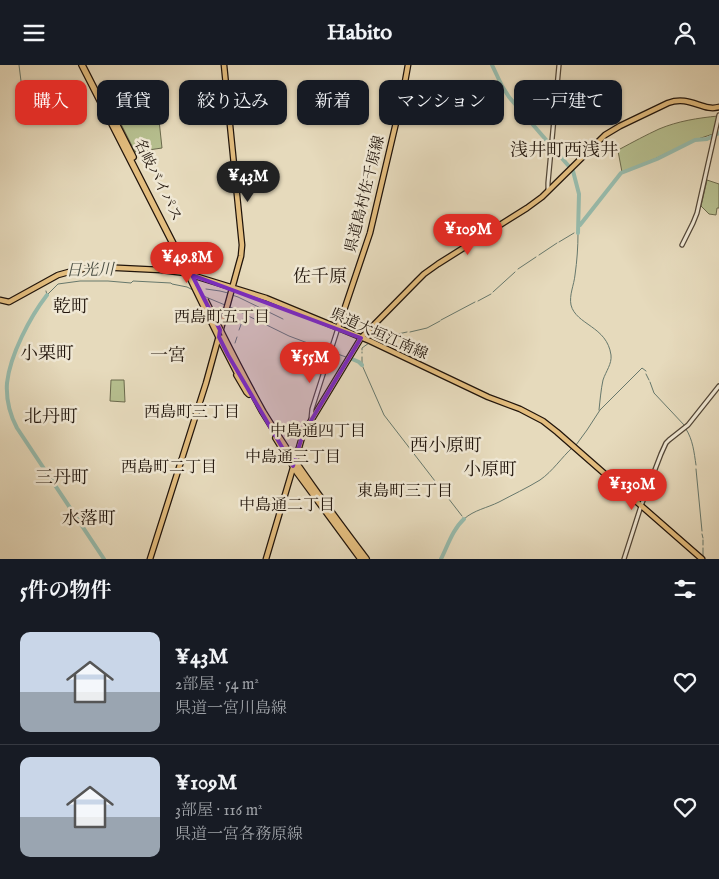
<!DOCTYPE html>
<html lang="ja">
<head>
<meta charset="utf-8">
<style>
	:root { --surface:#171b24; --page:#20242c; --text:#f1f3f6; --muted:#9ea1a6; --line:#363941; --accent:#d93025 }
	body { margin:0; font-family:"IM FELL English","Noto Serif JP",serif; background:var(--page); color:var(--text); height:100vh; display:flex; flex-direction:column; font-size:19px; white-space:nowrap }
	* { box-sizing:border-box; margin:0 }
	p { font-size:16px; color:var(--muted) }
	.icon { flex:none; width:28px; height:28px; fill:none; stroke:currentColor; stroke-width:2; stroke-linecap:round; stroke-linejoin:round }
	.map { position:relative; height:494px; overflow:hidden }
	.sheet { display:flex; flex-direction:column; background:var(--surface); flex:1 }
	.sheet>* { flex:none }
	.top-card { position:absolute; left:15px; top:15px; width:690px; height:45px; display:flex; gap:10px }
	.price { position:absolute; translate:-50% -42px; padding:0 11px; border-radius:18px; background:var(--accent); color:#fff; font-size:16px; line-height:32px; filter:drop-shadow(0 1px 2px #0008) }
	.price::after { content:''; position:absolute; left:50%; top:30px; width:15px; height:11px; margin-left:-8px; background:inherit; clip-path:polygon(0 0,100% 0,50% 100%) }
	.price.current { background:#222; color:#fff }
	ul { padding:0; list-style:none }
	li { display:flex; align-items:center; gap:15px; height:125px; padding:0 20px }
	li+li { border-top:1px solid var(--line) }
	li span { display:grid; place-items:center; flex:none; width:140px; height:100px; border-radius:10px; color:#555 }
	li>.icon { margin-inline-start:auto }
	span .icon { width:60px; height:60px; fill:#fffc; stroke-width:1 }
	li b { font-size:21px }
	h2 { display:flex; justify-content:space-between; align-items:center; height:60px; padding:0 20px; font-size:21px }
	.pill { padding:0 18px; border-radius:10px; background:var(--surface); box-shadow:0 1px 4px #0004; font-size:18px; line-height:45px }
	.pill.current { background:var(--accent); color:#fff }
	header { display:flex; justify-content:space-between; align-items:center; height:65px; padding:0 20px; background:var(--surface); font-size:22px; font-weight:700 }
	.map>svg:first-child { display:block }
	.green { fill:#b6bf8f; stroke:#6b6a4d }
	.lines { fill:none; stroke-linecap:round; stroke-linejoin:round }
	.stream { stroke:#67786c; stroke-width:1 }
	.river { stroke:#97bbac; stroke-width:4 }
	.minor-casing { stroke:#524637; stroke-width:5.5 }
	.major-casing { stroke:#20140b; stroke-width:7 }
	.highway-casing { stroke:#20140b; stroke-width:8 }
	.minor { stroke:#efe7d3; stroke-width:3 }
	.major { stroke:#e3bd7e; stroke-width:4.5 }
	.highway { stroke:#e3bd7e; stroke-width:5.5 }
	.highway-bridge-casing { stroke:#20140b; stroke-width:8; stroke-linecap:butt }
	.highway-bridge { stroke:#e3bd7e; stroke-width:5.5 }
	.marked { fill:#7b2cbf; fill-opacity:0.2; stroke:#7b2cbf; stroke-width:4; stroke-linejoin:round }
	.labels { text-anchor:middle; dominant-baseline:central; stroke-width:5; stroke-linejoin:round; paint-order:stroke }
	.street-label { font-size:15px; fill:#20140b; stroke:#efe7d3 }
	.water-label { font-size:16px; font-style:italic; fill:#4a4e43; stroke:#efe7d3 }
	.neighbourhood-label { font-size:16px; fill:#20140b; stroke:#efe7d3 }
	.quarter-label { font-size:18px; fill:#20140b; stroke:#efe7d3 }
</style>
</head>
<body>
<header><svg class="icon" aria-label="menu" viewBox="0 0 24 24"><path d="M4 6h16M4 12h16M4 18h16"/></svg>Habito<svg class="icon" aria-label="person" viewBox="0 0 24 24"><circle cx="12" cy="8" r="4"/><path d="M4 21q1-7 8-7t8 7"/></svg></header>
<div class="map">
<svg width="719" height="494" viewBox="0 0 719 494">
	<rect width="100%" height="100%" fill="#e6dabc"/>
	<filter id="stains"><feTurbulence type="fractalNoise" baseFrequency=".004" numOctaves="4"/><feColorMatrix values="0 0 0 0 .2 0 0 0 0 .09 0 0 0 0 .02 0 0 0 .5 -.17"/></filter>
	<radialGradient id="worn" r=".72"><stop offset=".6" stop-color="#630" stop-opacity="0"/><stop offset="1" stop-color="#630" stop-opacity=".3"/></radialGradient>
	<path class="green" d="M 155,27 L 156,27 L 162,83 L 135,87 L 108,33 L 109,32 Z
		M 718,51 L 713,69 L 695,75 L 648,97 L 622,107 L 618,86 L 620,84 C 633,77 646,70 659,64 C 678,56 698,53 718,51 Z
		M 707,115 L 719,119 L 719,143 L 717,143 L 716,150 L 709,149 L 701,141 Z
		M 111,315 L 124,315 L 125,337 L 110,336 Z"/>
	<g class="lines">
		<path class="stream" d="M 19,0 L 21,16
			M 21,17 L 22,28
			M 577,168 L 578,168 C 578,182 577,196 575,210 C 574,220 569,230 571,240 C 576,260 607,261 611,290 C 612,299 606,306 603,315 C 601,324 600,336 599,345
			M 559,177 L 574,168
			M 539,190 L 557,178
			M 518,204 L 536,192
			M 206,224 L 220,226 L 228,228
			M 46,226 L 47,230 L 58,219 L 80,216 L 108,216 L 131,218 L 133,216 L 171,218 L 172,219 L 187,222 L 193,225
			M 493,227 L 515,207
			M 201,230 L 225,240
			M 232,230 L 238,232 L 283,254
			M 478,236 L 491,229
			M 230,242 L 289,271 L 329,286
			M 441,255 L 475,237
			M 239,265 L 243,254
			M 410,267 L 427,263 L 440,256
			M 371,275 L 407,267
			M 235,278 L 237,272
			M 362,285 L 362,283 L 369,278
			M 332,287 L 346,292
			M 362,287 L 362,288
			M 362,292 L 362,300 L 384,350 L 462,451
			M 646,309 L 649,315
			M 650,317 L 654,328 L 685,361
			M 686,364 C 693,375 694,387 696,400
			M 576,380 L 587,365 L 600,345 L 642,303 L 646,306
			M 696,404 L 702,466
			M 463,453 L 464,454 C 474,445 487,443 499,437 C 512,430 527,423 540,415 C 553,406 561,393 573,382
			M 702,469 L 703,473
			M 703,475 L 703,480
			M 703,483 L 703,492"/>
		<path class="river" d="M 492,0 L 502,21 L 509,32 L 573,106 L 579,129 L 578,168
			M 580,160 L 621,108 L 657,94 L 695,75 L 707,74 L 719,68
			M 47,230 C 30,252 10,290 7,318 C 6,333 10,350 17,363 L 104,494
			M 352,294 L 359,297 L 362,300
			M 441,494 C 448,480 453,464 464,454"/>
		<defs>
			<path id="minor" d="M 548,126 L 548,118 L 559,0
				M 682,180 L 693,158 L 697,148 L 719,50
				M 311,354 L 312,344 L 338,263
				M 624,494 L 641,441 L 661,389 L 666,378 L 669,375 L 688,360 L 719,321"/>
			<path id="major" d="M 0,235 L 9,237 L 58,210 L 76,205 L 99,202 L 161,205 L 185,208 L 266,233 L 370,276 L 488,332 L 520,344 L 543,356 L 557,367 L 702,494
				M 338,263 L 370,168 L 403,28 L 408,0
				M 150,494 L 206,318 L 241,191 L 242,180 L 224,0
				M 266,494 L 303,369 L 361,273 L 416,217 L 424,209 L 438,199 L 527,143 L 542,132 L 605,70 L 620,61 L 668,38 C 690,30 703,47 719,42"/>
			<path id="highway" d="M 82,0 L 186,204
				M 102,31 L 133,92
				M 220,265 C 234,293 248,320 263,347 C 294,398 330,446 366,494
				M 219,272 L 239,311
				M 237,310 L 247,327 L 249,329
				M 276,373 L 297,407 L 361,494"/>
		</defs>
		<use href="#minor" class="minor-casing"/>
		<use href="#major" class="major-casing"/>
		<use href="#highway" class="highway-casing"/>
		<use href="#minor" class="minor"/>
		<use href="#major" class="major"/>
		<use href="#highway" class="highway"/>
		<defs>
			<path id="highway-bridge" d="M 186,204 L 219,272
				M 205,235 L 220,265"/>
		</defs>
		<use href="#highway-bridge" class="highway-bridge-casing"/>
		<use href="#highway-bridge" class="highway-bridge"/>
	</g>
	<path class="marked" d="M 192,210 L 361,273 L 303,369 L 293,401 L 228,290 L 219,272 L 220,265 Z"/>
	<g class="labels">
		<g class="street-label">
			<text transform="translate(158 115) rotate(64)">名岐バイパス</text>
			<text transform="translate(365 129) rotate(-76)">県道島村佐千原線</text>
			<text transform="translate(379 269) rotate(24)">県道大垣江南線</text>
		</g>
		<g class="water-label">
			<text transform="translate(90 206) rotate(-1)">日光川</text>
		</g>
		<g class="neighbourhood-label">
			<text x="222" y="253">西島町五丁目</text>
			<text x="192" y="348">西島町三丁目</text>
			<text x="318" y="367">中島通四丁目</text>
			<text x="293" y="393">中島通三丁目</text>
			<text x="169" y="403">西島町二丁目</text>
			<text x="405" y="427">東島町三丁目</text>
			<text x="287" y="441">中島通二丁目</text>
		</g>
		<g class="quarter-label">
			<text x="564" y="86">浅井町西浅井</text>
			<text x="320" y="212">佐千原</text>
			<text x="71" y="242">乾町</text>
			<text x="47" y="289">小栗町</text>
			<text x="168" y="291">一宮</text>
			<text x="51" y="352">北丹町</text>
			<text x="446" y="381">西小原町</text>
			<text x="490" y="405">小原町</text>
			<text x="62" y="413">三丹町</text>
			<text x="89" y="454">水落町</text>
		</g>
	</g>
	<rect width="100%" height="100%" filter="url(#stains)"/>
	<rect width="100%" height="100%" fill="url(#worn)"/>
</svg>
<b class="price current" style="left:248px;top:138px">¥43M</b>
<b class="price" style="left:468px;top:191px">¥109M</b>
<b class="price" style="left:187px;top:219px">¥49.8M</b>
<b class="price" style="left:310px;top:319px">¥55M</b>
<b class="price" style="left:632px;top:446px">¥130M</b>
<div class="top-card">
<a class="pill current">購入</a>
<a class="pill">賃貸</a>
<a class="pill">絞り込み</a>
<a class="pill">新着</a>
<a class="pill">マンション</a>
<a class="pill">一戸建て</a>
</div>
</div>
<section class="sheet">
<h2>5件の物件<svg class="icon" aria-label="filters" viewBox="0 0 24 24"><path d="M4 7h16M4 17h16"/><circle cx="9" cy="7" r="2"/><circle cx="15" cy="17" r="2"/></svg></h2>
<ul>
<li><span style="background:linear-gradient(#c9d6e8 60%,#9aa5b1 0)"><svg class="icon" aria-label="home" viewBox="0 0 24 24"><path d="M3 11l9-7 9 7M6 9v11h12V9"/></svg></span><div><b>¥43M</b><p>2部屋 · 54 m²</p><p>県道一宮川島線</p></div><svg class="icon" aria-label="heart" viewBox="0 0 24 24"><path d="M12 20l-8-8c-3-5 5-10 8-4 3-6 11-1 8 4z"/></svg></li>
<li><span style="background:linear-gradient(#c9d6e8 60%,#9aa5b1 0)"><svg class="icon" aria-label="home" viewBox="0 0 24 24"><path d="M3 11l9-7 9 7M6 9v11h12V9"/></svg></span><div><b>¥109M</b><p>3部屋 · 116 m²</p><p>県道一宮各務原線</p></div><svg class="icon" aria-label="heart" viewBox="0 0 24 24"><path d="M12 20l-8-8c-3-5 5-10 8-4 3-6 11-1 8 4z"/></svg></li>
</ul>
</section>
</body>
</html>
